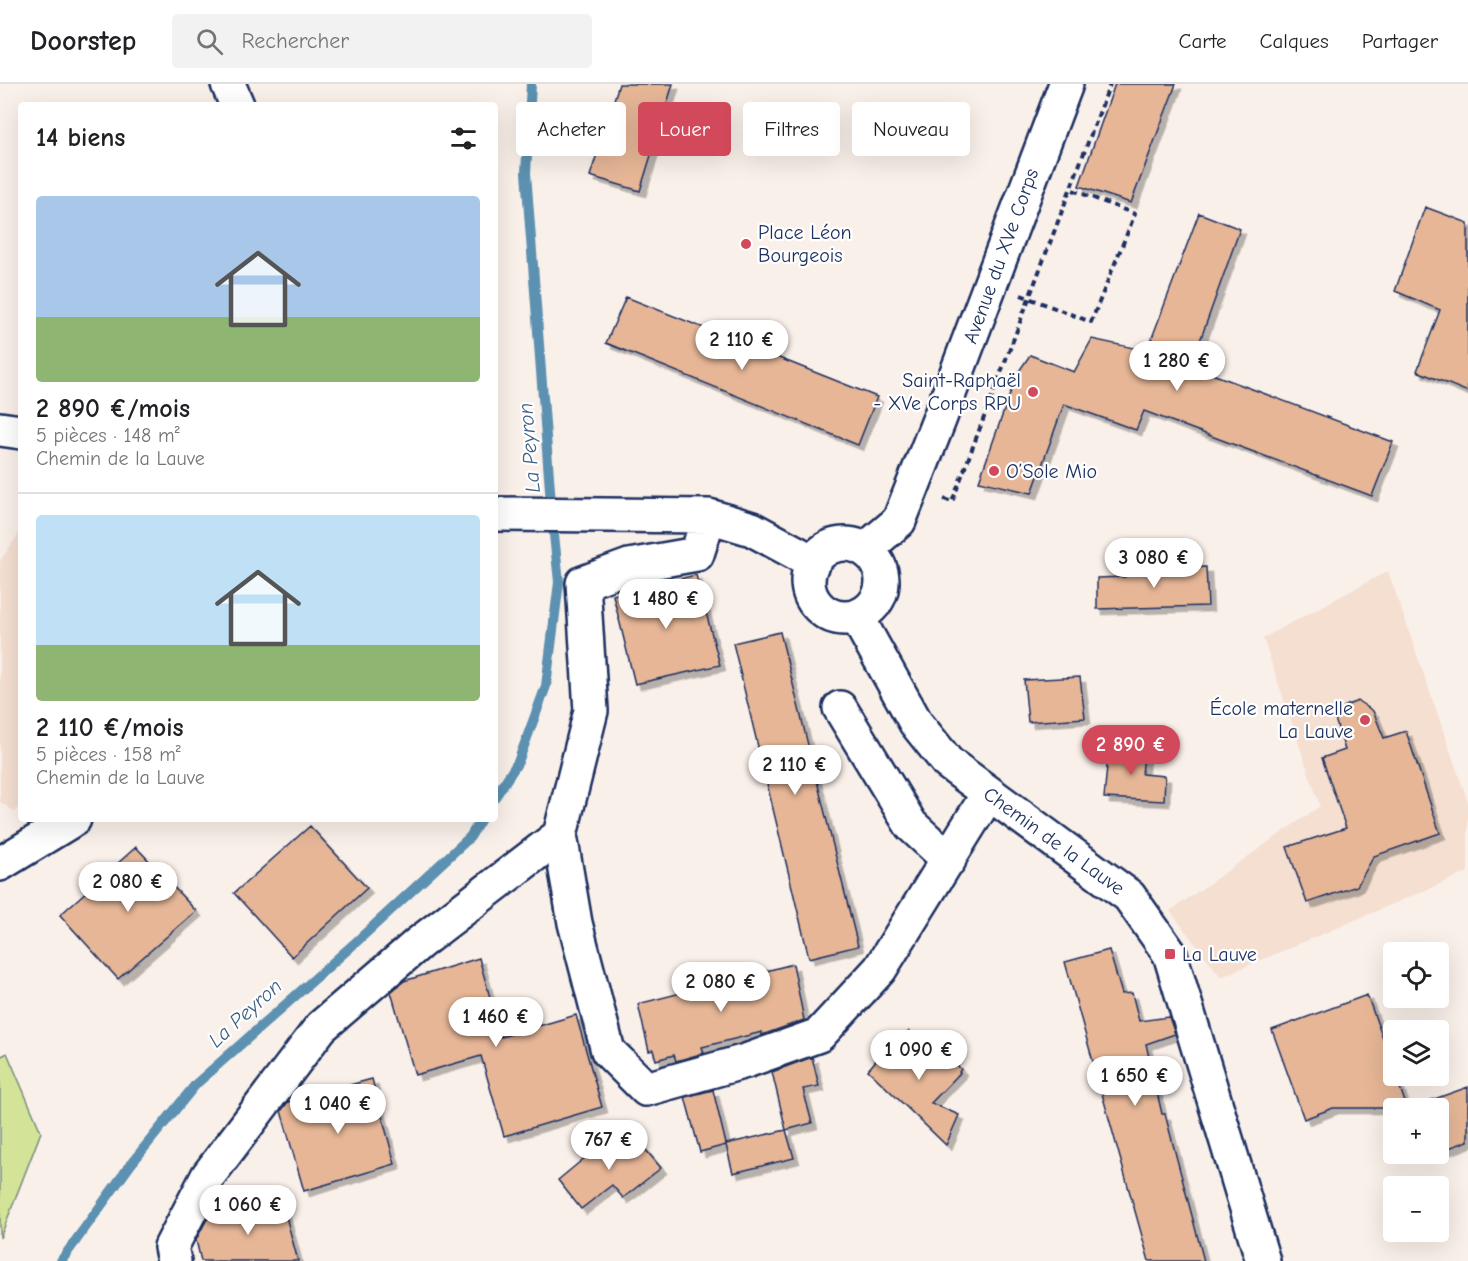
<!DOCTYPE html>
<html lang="fr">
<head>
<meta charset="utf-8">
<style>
	:root { --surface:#fff; --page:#f2f2f2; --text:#202124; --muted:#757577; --line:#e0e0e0; --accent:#d1495b }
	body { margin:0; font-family:"Comic Neue",sans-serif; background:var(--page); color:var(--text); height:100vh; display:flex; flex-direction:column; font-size:22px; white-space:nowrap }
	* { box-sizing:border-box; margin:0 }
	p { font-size:20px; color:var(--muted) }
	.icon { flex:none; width:33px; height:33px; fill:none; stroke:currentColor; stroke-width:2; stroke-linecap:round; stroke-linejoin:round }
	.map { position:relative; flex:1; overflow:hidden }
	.panel { position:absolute; left:18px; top:18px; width:480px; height:720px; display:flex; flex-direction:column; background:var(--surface); border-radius:6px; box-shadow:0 6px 24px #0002 }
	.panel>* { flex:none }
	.top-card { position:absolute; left:516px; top:18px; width:570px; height:54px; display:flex; gap:12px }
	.controls { position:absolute; left:1383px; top:858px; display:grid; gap:12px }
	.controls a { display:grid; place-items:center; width:66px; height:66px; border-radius:6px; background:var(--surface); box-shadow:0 6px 24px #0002; font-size:30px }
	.price { position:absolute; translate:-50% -51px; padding:0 14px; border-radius:21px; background:#fff; color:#222; font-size:20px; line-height:39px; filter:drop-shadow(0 2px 3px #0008) }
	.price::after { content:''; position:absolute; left:50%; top:36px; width:18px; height:14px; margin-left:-9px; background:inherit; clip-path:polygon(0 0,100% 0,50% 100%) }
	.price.active { background:var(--accent); color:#fff }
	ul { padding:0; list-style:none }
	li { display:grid; align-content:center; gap:12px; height:318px; padding:0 18px }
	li+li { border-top:2px solid var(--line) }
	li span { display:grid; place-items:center; height:186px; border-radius:6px; color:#555 }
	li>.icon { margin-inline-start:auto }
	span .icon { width:108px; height:108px; fill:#fffc; stroke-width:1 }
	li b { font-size:26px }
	h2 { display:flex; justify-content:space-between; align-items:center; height:72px; padding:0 18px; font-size:26px }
	.pill { padding:0 21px; border-radius:6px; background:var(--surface); box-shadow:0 6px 24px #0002; font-size:21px; line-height:54px }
	.pill.active { background:var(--accent); color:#fff }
	header { display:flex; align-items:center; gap:36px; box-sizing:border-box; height:84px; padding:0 30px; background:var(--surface); border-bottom:2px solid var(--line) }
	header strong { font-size:28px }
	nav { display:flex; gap:33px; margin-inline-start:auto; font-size:21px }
	.search { width:420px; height:54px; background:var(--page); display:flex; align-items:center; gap:15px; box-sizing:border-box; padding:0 21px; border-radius:6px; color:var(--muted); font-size:22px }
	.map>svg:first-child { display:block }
	.built { fill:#f4dfd1 }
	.green { fill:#d3e498; stroke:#778a7b; stroke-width:1.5 }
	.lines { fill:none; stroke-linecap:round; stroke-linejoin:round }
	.stream { stroke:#5c91b1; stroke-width:10 }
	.building { fill:#e6b697; stroke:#1b2f5e; stroke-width:1.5; filter:url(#shadow) }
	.minor-casing { stroke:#1b2f5e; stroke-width:38 }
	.path { stroke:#1b2f5e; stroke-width:4; stroke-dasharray:6 4.5; stroke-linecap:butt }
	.minor { stroke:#fff; stroke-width:33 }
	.poi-dot { fill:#d1495b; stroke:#fff; stroke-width:2 }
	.labels { text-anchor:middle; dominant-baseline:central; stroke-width:4.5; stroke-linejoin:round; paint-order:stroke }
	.poi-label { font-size:20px; fill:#1b2f5e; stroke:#fff; text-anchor:start }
	.street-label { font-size:20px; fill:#1b2f5e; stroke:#fff }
	.water-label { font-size:21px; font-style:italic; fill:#3c6087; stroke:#fff }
</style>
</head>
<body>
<header>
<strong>Doorstep</strong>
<div class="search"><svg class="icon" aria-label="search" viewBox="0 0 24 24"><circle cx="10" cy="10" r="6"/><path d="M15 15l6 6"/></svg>Rechercher</div>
<nav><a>Carte</a><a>Calques</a><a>Partager</a></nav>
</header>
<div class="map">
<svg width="1468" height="1177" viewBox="0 0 1468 1177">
	<defs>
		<filter id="shadow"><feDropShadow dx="5.5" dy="5.5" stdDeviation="0" flood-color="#0004"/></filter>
	</defs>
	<rect width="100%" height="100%" fill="#faf0ea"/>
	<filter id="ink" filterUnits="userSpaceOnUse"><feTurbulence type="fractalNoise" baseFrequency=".0167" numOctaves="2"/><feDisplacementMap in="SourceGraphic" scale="12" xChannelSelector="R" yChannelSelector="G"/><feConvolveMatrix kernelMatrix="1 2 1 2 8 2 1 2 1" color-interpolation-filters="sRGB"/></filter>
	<g filter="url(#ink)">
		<path class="built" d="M 21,446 L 21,719 L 15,728 L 0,718 L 0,477 Z
			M 1388,487 L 1468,718 L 1468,788 L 1221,893 L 1170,827 L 1320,722 L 1263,554 Z"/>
		<path class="green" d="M 7,969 L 41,1048 L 0,1154 L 0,973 Z"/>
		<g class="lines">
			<path class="stream" d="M 495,713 L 518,678 L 546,602 L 559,498 L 552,432 L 526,89 L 531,0
				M 61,1177 L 131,1080 L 196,1000 L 355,859 L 470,753 L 481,735"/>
		</g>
		<path class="building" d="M 619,0 L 673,0 L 640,107 L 590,92 Z
			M 1115,0 L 1176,0 L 1131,119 L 1079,102 Z
			M 1425,123 L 1468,139 L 1468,308 L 1417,287 L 1440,226 L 1395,207 Z
			M 1199,129 L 1240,145 L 1191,282 L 1393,358 L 1372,412 L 1144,327 L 1136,346 L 1064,320 L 1032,409 L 979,397 L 1017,290 L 1030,271 L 1074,288 L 1092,255 L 1147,267 Z
			M 626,213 L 877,313 L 858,361 L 606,259 Z
			M 1206,483 L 1208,522 L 1097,525 L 1097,494 L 1125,493 L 1125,485 Z
			M 696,491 L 720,581 L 635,600 L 613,511 Z
			M 780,548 L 858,862 L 809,874 L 733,559 Z
			M 1080,593 L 1085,634 L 1028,638 L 1024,596 Z
			M 1358,617 L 1373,627 L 1384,654 L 1406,647 L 1440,749 L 1374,772 L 1357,802 L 1307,819 L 1287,763 L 1346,744 L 1322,674 L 1345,666 L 1335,635 L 1345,622 Z
			M 1109,661 L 1145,663 L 1142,690 L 1165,692 L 1164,717 L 1104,714 Z
			M 310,742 L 367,804 L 292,873 L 234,809 Z
			M 136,763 L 196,827 L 118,895 L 60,831 Z
			M 1109,866 L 1122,910 L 1132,909 L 1139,937 L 1169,933 L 1175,950 L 1146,960 L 1162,1030 L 1165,1030 L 1204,1177 L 1149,1177 L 1065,878 Z
			M 479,874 L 501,953 L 576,931 L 602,1023 L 504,1052 L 481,972 L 415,991 L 391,908 L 404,897 Z
			M 793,880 L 804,936 L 762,951 L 762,948 L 702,963 L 704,969 L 676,977 L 674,971 L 656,976 L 653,966 L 649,967 L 638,920 Z
			M 1367,911 L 1394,985 L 1394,992 L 1396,992 L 1407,1024 L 1333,1024 L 1304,1035 L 1272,946 Z
			M 909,947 L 929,964 L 933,959 L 961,985 L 959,988 L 960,989 L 931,1019 L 959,1031 L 946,1061 L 868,986 L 884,967 L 889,970 Z
			M 812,973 L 819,1002 L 803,1005 L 812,1039 L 786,1046 L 772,988 Z
			M 372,995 L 395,1080 L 304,1107 L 281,1027 L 288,1018 Z
			M 1468,1003 L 1468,1057 L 1438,1068 L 1438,1024 L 1409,1024 Z
			M 713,1006 L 726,1060 L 786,1046 L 794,1074 L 733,1089 L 726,1061 L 700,1068 L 685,1013 Z
			M 634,1052 L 661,1084 L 623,1114 L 612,1101 L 581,1125 L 558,1096 L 610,1053 L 614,1068 Z
			M 281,1114 L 298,1177 L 201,1177 L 196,1156 L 207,1135 Z"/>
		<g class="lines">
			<defs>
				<path id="minor" d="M 228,0 L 237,21
					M 0,345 L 21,348
					M 495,430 L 709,432 L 752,445 L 813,478
					M808 497a37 37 0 1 1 74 0a37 37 0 1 1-74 0Z
					M 865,466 L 899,437 L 939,336 L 1066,0
					M 857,533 L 916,639 L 948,679 L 1129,812 L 1170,870 L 1263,1177
					M 840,624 L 911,741 L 949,776
					M 560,751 L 575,839 L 608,967 L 646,1005 L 746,977 L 819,951 L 880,885 L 989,709
					M 0,780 L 74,735
					M 174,1177 L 171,1163 L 208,1092 L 321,943 L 419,859 L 560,751 L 591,627 L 583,499 L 629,482 L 697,470 L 709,432"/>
			</defs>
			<use href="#minor" class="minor-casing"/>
			<path class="path" d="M 1021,211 L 1091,238 L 1135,130 L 1070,105
				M 944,415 L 952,418 L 1110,0"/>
			<use href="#minor" class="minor"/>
		</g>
	</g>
	<g class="poi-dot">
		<circle cx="746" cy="160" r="6"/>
		<circle cx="1033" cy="308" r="6"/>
		<circle cx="994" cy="387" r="6"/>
		<circle cx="1365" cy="636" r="6"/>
		<rect x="1164" y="864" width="12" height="12" rx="3"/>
	</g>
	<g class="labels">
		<g class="poi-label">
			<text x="758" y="148">Place Léon<tspan x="758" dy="23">Bourgeois</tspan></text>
			<text x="1021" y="296" text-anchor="end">Saint-Raphaël<tspan x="1021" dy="23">- XVe Corps RPU</tspan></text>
			<text x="1006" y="387">O’Sole Mio</text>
			<text x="1353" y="624" text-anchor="end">École maternelle<tspan x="1353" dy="23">La Lauve</tspan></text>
			<text x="1182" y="870">La Lauve</text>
		</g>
		<g class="street-label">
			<text transform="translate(1001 172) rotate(-70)">Avenue du XVe Corps</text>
			<text transform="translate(1054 757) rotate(36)">Chemin de la Lauve</text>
		</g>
		<g class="water-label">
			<text transform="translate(529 364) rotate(-95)">La Peyron</text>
			<text transform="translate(245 929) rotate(-42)">La Peyron</text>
		</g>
	</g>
</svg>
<div class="controls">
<a><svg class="icon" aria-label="locate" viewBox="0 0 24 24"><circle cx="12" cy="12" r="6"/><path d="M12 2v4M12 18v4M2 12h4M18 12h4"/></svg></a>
<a><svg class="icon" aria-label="layers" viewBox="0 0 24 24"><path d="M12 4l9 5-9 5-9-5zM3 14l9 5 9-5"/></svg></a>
<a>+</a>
<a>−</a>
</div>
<b class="price" style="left:742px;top:287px">2 110 €</b>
<b class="price" style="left:1177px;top:308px">1 280 €</b>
<b class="price" style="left:1154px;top:505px">3 080 €</b>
<b class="price" style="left:666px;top:546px">1 480 €</b>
<b class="price active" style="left:1131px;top:692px">2 890 €</b>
<b class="price" style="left:795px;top:712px">2 110 €</b>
<b class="price" style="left:128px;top:829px">2 080 €</b>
<b class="price" style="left:721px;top:929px">2 080 €</b>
<b class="price" style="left:496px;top:964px">1 460 €</b>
<b class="price" style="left:919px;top:997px">1 090 €</b>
<b class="price" style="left:1135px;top:1023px">1 650 €</b>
<b class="price" style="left:338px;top:1051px">1 040 €</b>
<b class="price" style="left:609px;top:1087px">767 €</b>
<b class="price" style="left:248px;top:1152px">1 060 €</b>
<div class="top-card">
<a class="pill">Acheter</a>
<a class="pill active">Louer</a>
<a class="pill">Filtres</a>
<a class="pill">Nouveau</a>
</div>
<section class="panel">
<h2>14 biens<svg class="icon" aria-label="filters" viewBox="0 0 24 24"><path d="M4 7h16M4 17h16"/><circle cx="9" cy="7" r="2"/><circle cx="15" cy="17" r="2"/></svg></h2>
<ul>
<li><span style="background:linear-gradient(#a9c7e8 65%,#8fb573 0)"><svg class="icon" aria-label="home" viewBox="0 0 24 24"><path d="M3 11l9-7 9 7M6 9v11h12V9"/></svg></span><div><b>2 890 €/mois</b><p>5 pièces · 148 m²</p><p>Chemin de la Lauve</p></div></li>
<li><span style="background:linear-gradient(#bfe0f5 70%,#8fb573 0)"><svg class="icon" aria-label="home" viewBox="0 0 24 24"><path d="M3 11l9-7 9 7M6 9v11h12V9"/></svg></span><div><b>2 110 €/mois</b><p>5 pièces · 158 m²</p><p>Chemin de la Lauve</p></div></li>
</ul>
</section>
</div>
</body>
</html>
